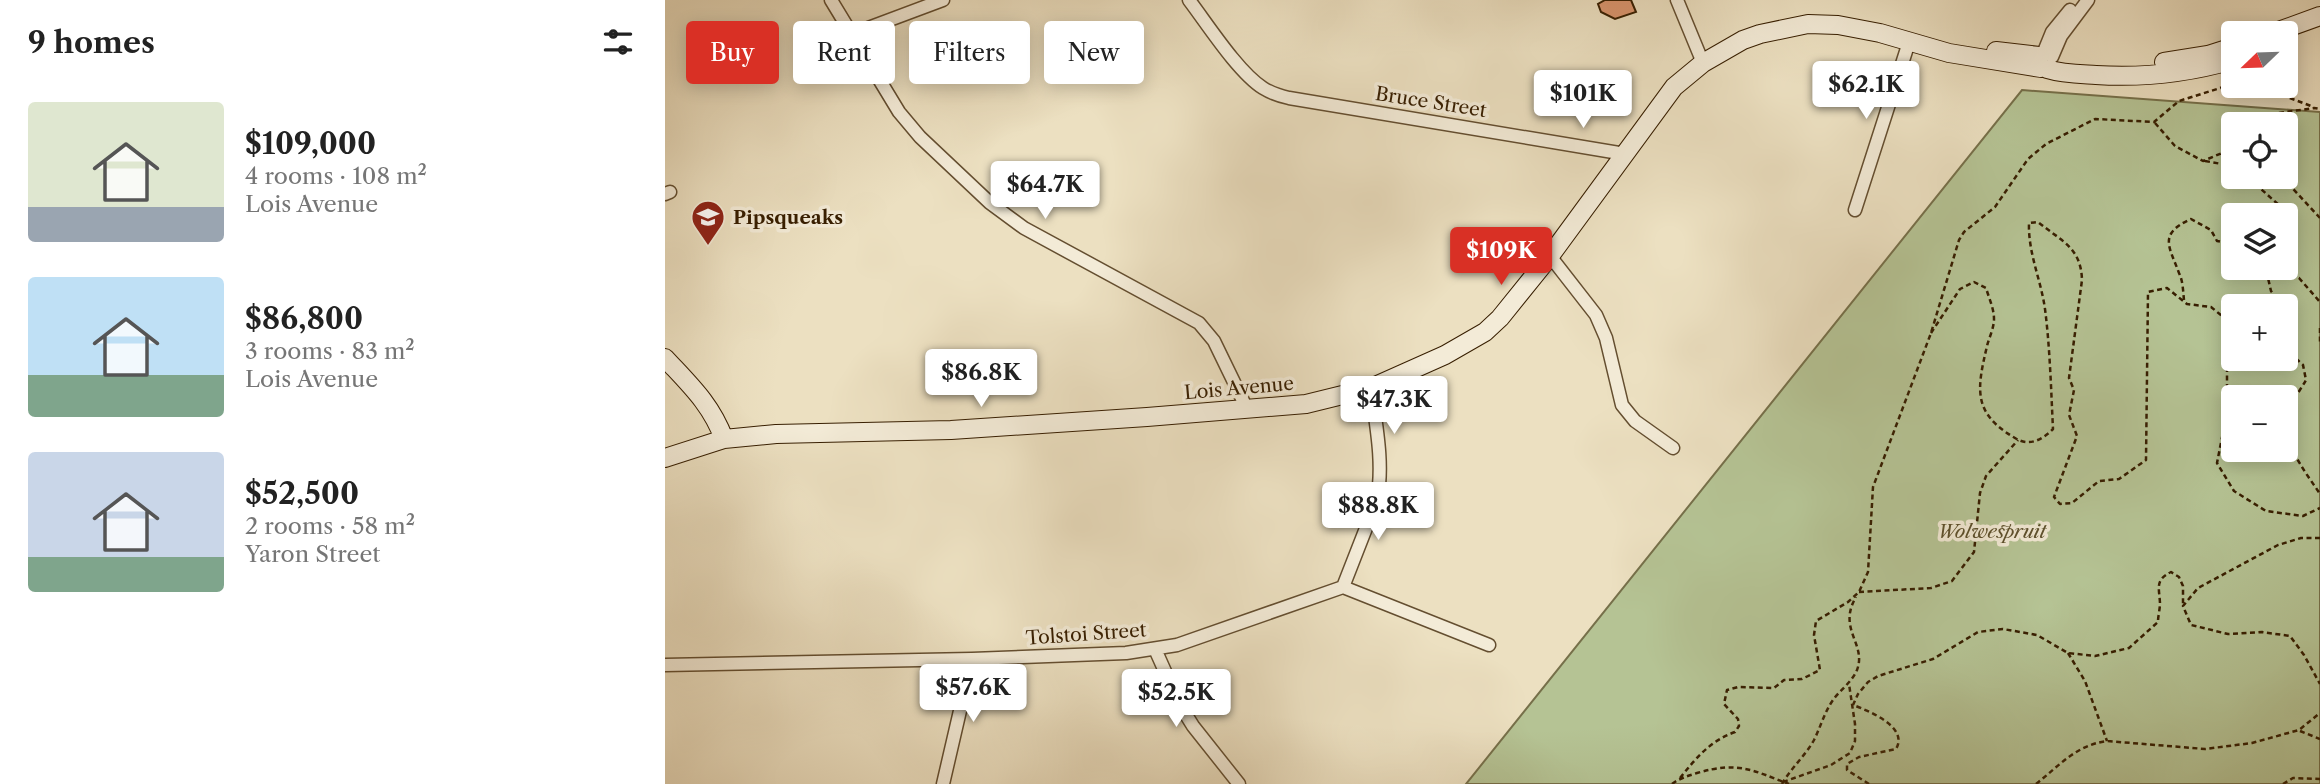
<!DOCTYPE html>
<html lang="en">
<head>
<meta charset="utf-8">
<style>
	:root { --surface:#fff; --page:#f6f6f6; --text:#222; --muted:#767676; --accent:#d93025 }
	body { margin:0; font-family:"Libre Caslon Text",serif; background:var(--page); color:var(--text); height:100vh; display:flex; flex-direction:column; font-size:26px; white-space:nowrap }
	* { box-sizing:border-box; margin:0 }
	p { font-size:23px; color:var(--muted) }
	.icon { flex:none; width:38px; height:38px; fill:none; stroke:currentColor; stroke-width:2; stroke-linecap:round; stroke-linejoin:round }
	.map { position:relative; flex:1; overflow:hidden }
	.panel { display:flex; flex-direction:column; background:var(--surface); width:665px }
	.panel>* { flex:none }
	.top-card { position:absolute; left:21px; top:21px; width:665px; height:63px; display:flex; gap:14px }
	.needle { width:46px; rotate:247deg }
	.fabs { position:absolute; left:1556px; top:21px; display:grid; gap:14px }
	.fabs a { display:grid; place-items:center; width:77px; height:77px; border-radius:7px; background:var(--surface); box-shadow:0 4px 18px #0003; font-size:35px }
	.price { position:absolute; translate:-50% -60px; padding:0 16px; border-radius:7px; background:#fff; color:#222; font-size:23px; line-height:46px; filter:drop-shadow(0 2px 4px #0008) }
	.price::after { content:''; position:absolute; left:50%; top:42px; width:21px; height:16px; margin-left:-10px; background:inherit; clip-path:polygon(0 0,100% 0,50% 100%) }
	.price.active { background:var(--accent); color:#fff }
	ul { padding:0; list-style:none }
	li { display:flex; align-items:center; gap:21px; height:175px; padding:0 28px }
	li span { display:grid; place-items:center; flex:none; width:196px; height:140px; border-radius:7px; color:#555 }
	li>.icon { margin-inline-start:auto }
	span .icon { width:84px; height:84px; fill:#fffc; stroke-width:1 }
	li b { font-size:30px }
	h2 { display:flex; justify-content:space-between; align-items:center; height:84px; padding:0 28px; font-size:30px }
	.chip { padding:0 24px; border-radius:7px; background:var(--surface); box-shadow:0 4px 18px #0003; font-size:24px; line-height:63px }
	.chip.active { background:var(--accent); color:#fff }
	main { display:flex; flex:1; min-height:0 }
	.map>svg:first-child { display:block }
	.green { fill:#b5c394; stroke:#76704a; stroke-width:2; fill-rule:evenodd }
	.building { fill:#da956e; stroke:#371e00; stroke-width:2 }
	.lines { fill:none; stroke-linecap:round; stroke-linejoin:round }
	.street-casing { stroke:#644e30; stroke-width:15 }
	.secondary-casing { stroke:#371e00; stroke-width:20 }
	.path { stroke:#371e00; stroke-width:2.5; stroke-dasharray:5 3.5; stroke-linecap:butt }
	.street { stroke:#f3ebd7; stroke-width:12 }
	.secondary { stroke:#f3ebd7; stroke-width:18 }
	.labels { text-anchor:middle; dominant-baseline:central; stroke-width:7; stroke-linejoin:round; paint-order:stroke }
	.street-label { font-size:19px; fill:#371e00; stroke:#f3ebd7 }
	.poi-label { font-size:19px; font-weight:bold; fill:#371e00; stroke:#f3ebd7; text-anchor:start }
	.park-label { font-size:19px; font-style:italic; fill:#5d502c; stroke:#f3ebd7 }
</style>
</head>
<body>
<main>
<section class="panel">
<h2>9 homes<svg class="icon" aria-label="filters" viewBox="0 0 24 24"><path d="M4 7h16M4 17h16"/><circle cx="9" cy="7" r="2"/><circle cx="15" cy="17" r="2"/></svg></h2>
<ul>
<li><span style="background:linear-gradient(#dfe7d0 75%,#9aa5b1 0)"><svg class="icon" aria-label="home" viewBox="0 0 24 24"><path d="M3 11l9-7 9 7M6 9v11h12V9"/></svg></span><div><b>$109,000</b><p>4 rooms · 108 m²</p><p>Lois Avenue</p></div></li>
<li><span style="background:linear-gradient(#bfe0f5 70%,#7fa58c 0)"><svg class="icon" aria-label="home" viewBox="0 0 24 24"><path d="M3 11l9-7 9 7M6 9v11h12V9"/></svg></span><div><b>$86,800</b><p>3 rooms · 83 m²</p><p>Lois Avenue</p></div></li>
<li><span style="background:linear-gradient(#c9d6e8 75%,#7fa58c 0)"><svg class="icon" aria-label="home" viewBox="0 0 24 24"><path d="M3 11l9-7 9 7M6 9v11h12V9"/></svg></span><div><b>$52,500</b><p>2 rooms · 58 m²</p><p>Yaron Street</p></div></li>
</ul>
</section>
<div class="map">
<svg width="1655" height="784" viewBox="0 0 1655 784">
	<rect width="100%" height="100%" fill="#ece0c1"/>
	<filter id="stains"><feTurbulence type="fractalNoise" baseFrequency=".00286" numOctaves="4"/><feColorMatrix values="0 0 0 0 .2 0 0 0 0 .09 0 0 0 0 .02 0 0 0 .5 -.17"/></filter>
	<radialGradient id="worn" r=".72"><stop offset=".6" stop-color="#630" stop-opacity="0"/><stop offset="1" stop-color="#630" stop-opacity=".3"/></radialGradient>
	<path class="green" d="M 1357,90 L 1655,112 L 1655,784 L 801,784 ZM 1568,124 L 1620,124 L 1620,177 L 1568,177 ZM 1568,215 L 1620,215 L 1620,268 L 1568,268 ZM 1568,306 L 1620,306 L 1620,359 L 1568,359 ZM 1568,397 L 1620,397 L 1620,450 L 1568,450 Z"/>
	<path class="building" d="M 940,0 L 966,0 L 971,12 L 950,19 L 936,12 L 933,4 Z"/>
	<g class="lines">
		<defs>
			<path id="street" d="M 166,0 L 234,112 L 255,137 L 325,203 L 359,228 L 534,323 L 549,341 L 582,409
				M 524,0 C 543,25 573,72 598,88 C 606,93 615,96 624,98 L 960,154
				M 1012,0 L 1038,63
				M 187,34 L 278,0
				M 1378,54 L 1387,32 L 1405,10
				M 1387,57 L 1396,36 L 1423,0
				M 0,194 L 5,192
				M 1190,210 L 1244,42
				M 885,256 L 931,315 L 941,338 L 957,405 L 970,421 L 1008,448
				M 678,587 L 712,500 C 719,464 711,425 706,388
				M 490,649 L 515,705 L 528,726 L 574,784
				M 0,665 L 307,659 L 461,653 L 512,645 L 678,587 L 824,645
				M 278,784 L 307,659"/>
			<path id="secondary" d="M 1608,33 L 1655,16
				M 1331,51 L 1374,56
				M 1499,62 L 1543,55 L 1568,47
				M 1382,69 C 1398,74 1415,74 1431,75 C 1478,78 1523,73 1568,60
				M 0,358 C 25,385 46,404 59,439
				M 0,458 L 59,439 L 111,434 L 286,430 L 482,417 L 641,404 L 706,388 L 780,355 L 820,332 L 835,318 L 885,256 L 1009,87 L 1038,63 L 1078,40 L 1095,34 L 1143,24 L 1173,25 L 1215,33 L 1284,53 L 1376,68"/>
		</defs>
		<use href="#street" class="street-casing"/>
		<use href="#secondary" class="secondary-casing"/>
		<path class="path" d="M 1593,86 L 1646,106
			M 1490,123 L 1510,146 L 1538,161 L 1557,153 L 1568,143
			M 1582,124 L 1607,114 L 1649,108 L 1655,109
			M 1540,161 L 1568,166
			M 1586,177 L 1587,181 L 1615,206 L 1616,212 L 1613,215
			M 1617,177 L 1655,218
			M 1519,300 C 1518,291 1518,281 1514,273 C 1504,246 1493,234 1526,219 L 1546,230 L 1552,241 L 1568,244
			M 1617,306 L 1606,291 L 1603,278 L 1609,270 L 1634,278 L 1655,302
			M 1620,319 L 1625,353 L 1638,365 L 1641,380 C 1636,389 1628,399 1625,409 C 1616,444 1638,468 1655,494
			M 1655,328 L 1655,345
			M 1266,333 L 1295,289 L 1309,282 L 1321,288 C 1324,298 1329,309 1329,319 C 1329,328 1324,338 1322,346 C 1312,389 1307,413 1350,438 C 1364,447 1377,440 1388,429 C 1386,389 1385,348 1380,309 C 1376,280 1363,253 1364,223 L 1373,222 C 1396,241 1416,247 1417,280 L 1404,378 L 1409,390 L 1404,415 L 1412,436 L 1389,497 L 1395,504 L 1407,503 L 1434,481 L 1454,479 L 1481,460 L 1483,292 L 1502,288 L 1522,304 L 1546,307 L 1562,320 L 1562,412 L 1552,463 L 1569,491 L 1601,511 L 1638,516 L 1655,508
			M 1655,538 L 1636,538 L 1613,545 L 1533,588 L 1518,606 L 1526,625 L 1563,634 L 1597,632 L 1625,636 L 1639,655 L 1655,684
			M 1194,592 L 1266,588 L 1287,581 L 1309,552 L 1315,493 L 1321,476 L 1353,440
			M 1403,653 L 1420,681 L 1442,741
			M 1635,731 L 1655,739
			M 1015,778 C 1031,758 1045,741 1070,732 L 1074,726 L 1073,719 L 1059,704 L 1062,690 L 1073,687 L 1109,688 L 1119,680 L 1137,679 L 1155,670 L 1149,635 L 1151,621 L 1183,602 L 1194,592 L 1203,572 L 1208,487 L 1266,333 L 1294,240 L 1299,232 L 1330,207 L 1363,159 L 1381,144 L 1430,119 L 1489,122 L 1514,101 L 1568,84
			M 1118,782 L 1166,765 L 1185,753 L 1190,741 L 1190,724 L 1184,684
			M 1007,784 C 1015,778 1023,776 1032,773 C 1073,761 1087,770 1124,784
			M 1117,784 C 1126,768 1141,755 1149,740 C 1156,726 1159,713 1168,700 C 1175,690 1187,682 1192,670 C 1202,644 1172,629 1191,597
			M 1204,784 L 1182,770 L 1182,764 L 1194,757 L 1231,749 C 1244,727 1204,711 1188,705 L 1193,694 L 1203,682 L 1213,676 L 1268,659 L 1313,632 L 1338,629 L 1372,635 L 1403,653 L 1430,656 L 1464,648 L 1493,622 C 1493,616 1495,609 1495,603 C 1494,587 1490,580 1506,572 L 1514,577 L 1518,586 L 1518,606
			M 1371,784 C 1394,766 1411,745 1442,741 L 1540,749 L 1587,743 L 1634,730 L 1655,713
			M 1618,784 L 1628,778 L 1655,779"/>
		<use href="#street" class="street"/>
		<use href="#secondary" class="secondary"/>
	</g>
	<defs>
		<symbol id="school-pin" viewBox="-11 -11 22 30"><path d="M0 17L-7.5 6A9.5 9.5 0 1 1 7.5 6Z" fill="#8f2418" stroke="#f3ebd7"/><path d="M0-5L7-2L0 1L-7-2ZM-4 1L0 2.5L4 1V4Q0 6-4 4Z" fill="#fff"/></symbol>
	</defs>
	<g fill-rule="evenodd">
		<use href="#school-pin" x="24" y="198" width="38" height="52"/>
	</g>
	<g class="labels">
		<g class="street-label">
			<text transform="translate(766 102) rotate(9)">Bruce Street</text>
			<text transform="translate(574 388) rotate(-5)">Lois Avenue</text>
			<text transform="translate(421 634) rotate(-4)">Tolstoi Street</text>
		</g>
		<g class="poi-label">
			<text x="68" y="217">Pipsqueaks</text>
		</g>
		<g class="park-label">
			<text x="1327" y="531">Wolwespruit</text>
		</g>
	</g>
	<rect width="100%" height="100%" filter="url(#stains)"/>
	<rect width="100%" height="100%" fill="url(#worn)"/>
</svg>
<div class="fabs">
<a><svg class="needle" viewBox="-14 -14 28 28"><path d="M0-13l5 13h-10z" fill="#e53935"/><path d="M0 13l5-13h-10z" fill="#767676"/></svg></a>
<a><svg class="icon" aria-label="locate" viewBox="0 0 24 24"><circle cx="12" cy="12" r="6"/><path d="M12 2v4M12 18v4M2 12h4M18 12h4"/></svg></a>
<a><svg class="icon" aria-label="layers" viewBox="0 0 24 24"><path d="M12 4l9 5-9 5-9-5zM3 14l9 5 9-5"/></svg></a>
<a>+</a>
<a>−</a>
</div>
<b class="price" style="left:1201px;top:121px">$62.1K</b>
<b class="price" style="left:918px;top:130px">$101K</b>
<b class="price" style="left:380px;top:221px">$64.7K</b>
<b class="price active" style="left:836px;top:287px">$109K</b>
<b class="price" style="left:316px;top:409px">$86.8K</b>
<b class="price" style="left:729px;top:436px">$47.3K</b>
<b class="price" style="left:713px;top:542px">$88.8K</b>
<b class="price" style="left:308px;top:724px">$57.6K</b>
<b class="price" style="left:511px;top:729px">$52.5K</b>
<div class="top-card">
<a class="chip active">Buy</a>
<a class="chip">Rent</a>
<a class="chip">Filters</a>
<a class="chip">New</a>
</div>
</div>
</main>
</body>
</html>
